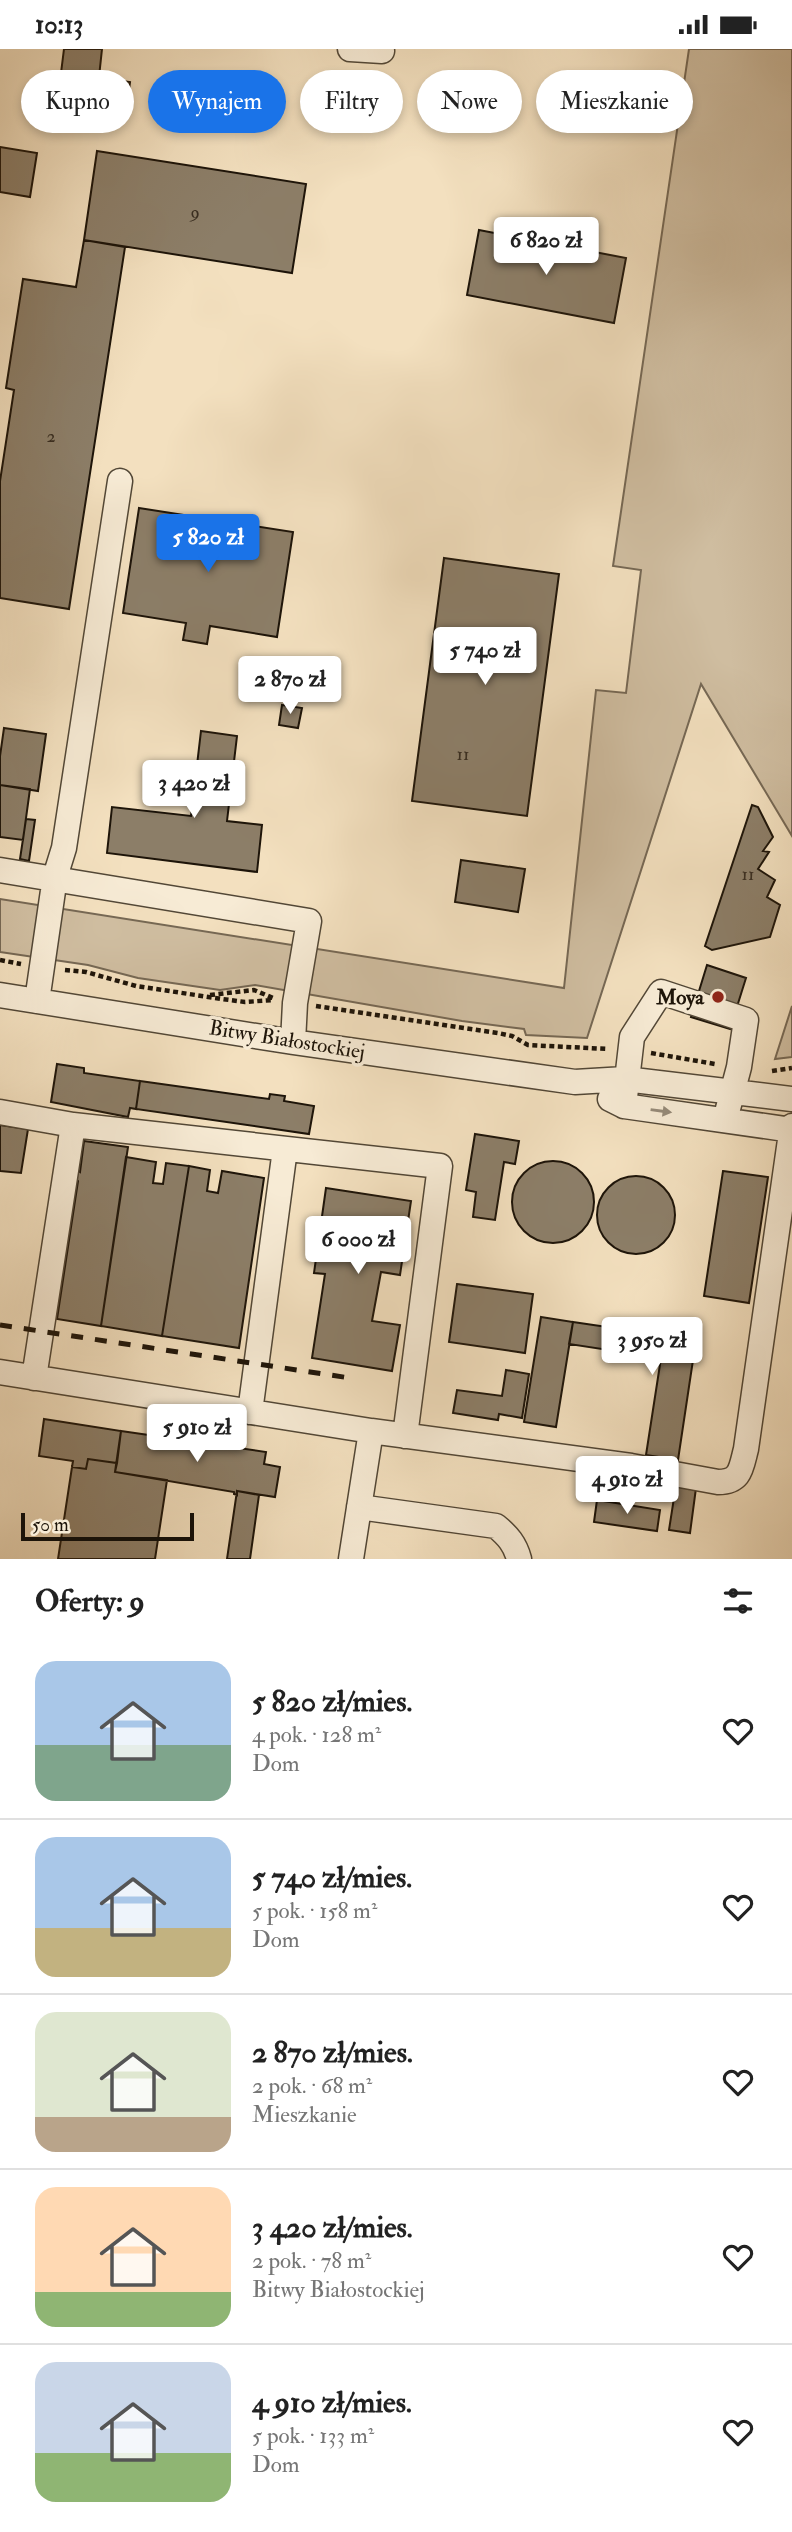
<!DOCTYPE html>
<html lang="pl">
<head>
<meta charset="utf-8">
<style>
	:root { --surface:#fff; --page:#f2f2f2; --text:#222; --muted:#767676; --line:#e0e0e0; --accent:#1a73e8 }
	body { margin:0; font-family:"IM FELL Double Pica",serif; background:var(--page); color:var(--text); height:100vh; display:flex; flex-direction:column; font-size:26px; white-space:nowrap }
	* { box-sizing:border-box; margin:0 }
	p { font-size:23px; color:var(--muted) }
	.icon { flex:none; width:38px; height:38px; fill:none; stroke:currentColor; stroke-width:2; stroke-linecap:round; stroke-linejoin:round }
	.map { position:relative; height:1510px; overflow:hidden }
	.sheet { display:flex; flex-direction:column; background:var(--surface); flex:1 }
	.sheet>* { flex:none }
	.banner { position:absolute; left:21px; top:21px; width:751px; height:63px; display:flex; gap:14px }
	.scale { position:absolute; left:21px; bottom:18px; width:173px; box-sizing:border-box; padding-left:7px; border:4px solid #1d1409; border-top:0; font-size:19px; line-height:24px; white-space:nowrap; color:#1d1409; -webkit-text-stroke:5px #f7ebd5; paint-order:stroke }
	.price { position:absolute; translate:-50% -60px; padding:0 16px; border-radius:7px; background:#fff; color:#222; font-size:23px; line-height:46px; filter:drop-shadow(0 2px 4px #0008) }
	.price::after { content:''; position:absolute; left:50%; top:42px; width:21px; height:16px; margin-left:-10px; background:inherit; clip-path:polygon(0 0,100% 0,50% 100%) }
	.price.on { background:var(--accent); color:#fff }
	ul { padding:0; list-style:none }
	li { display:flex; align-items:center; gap:21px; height:175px; padding:0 35px }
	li+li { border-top:2px solid var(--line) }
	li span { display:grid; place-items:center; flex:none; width:196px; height:140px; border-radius:21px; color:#555 }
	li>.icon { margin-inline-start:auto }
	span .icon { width:84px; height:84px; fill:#fffc; stroke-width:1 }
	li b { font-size:30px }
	h2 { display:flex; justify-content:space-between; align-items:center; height:84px; padding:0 35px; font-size:30px }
	.pill { padding:0 24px; border-radius:32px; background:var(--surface); box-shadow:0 4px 10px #0003; font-size:24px; line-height:63px }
	.pill.on { background:var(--accent); color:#fff }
	.status { display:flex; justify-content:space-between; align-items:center; height:49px; padding:0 35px; background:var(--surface); direction:ltr }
	.status svg { height:19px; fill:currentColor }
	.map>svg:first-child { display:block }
	.green { fill:#cfbda0; stroke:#766854; stroke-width:2 }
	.building { fill:#8c7e68; stroke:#1d1409; stroke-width:2 }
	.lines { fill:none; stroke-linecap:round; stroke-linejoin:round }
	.minor-casing { stroke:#524736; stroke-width:27 }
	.path { stroke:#1d1409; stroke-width:4.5; stroke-dasharray:5 3.5; stroke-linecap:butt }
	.minor { stroke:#f7ebd5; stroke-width:24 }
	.rail { stroke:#1d1409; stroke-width:5; stroke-dasharray:12 12; stroke-linecap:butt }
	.oneway { fill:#958a79 }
	.poi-dot { fill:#8f2418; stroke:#f7ebd5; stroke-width:2.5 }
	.labels { text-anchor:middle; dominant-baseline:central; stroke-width:7; stroke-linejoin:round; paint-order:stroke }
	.number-label { font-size:18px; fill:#392e21 }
	.poi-label { font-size:21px; font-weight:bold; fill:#1d1409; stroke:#f7ebd5; text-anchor:end }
	.street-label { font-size:21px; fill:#1d1409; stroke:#f7ebd5 }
</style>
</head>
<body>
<div class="status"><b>10:13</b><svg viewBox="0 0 49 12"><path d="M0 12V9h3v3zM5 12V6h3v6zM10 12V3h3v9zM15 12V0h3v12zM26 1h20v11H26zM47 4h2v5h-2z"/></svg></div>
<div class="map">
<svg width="792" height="1510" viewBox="0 0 792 1510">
	<rect width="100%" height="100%" fill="#f3e0bf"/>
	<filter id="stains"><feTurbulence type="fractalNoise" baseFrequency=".00286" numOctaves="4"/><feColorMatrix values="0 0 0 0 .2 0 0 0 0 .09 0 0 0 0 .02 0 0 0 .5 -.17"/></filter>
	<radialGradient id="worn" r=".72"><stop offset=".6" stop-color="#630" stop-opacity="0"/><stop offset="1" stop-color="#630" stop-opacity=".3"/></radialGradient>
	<path class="green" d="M 689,0 L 792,0 L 792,787 L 701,635 L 587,989 L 526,986 L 524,980 L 462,972 L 255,936 L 220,941 L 138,929 L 88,916 L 0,903 L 0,850 L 564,939 L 596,641 L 626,644 L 641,521 L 613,517 Z
		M 792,957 L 792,1008 L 775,1010 Z"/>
	<path class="building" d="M 64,0 L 102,0 L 99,28 L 61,24 Z
		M 72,25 L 130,33 L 125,71 L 66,62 Z
		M 0,98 L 37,104 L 30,148 L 0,143 Z
		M 97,102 L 306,135 L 292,224 L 84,191 Z
		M 479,181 L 626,209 L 614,274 L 467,246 Z
		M 84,191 L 125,198 L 69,560 L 0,549 L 0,432 L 14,341 L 6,339 L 23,230 L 76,238 Z
		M 139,459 L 293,483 L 277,588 L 210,577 L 207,595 L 183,591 L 186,574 L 123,564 Z
		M 444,509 L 559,525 L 527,767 L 412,752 Z
		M 282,656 L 302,659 L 298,679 L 279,676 Z
		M 4,679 L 46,685 L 38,742 L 0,736 L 0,707 Z
		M 201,682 L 237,687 L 227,772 L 262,776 L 257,823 L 107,804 L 112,758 L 191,767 Z
		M 0,736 L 30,740 L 23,791 L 0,788 Z
		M 752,756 L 758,758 L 773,788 L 763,802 L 769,803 L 758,820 L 775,831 L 767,848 L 780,856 L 770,888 L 712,901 L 705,897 Z
		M 26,770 L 35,771 L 29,812 L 20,810 Z
		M 461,811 L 525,820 L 518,863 L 455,853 Z
		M 707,916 L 746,929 L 730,980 L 691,968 Z
		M 57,1015 L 84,1019 L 84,1024 L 140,1032 L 136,1060 L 130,1059 L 128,1068 L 51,1053 Z
		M 140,1032 L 269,1050 L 270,1045 L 285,1047 L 284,1052 L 314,1057 L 309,1085 L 136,1060 Z
		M 0,1076 L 28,1080 L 21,1124 L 0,1122 Z
		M 475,1085 L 519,1092 L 515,1115 L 504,1113 L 495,1171 L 473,1168 L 476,1143 L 466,1141 Z
		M 84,1092 L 128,1098 L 101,1277 L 57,1270 L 78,1132 L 72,1126 L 77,1121 L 80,1123 Z
		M 126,1108 L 156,1113 L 153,1134 L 163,1135 L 166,1114 L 189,1117 L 162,1287 L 101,1277 Z
		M512 1153a41 41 0 1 1 82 0a41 41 0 1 1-82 0Z
		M 189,1117 L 210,1121 L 207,1142 L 218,1144 L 222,1122 L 264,1129 L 239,1299 L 162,1287 Z
		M 723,1122 L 768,1128 L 749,1254 L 704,1247 Z
		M597 1166a39 39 0 1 1 78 0a39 39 0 1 1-78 0Z
		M 326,1139 L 411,1152 L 400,1226 L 381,1223 L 372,1272 L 400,1276 L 392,1322 L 312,1309 L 325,1225 L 314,1224 Z
		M 457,1235 L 533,1245 L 525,1304 L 449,1293 Z
		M 541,1268 L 573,1273 L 556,1378 L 524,1373 Z
		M 573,1273 L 696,1291 L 678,1411 L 646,1406 L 661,1309 L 569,1295 Z
		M 506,1321 L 529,1325 L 522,1369 L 499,1365 L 498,1371 L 453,1364 L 457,1341 L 502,1347 Z
		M 44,1370 L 121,1382 L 117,1414 L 88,1410 L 86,1420 L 72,1418 L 73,1412 L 39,1407 Z
		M 121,1382 L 266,1403 L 264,1415 L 280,1418 L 275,1448 L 237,1442 L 237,1446 L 234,1445 L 234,1443 L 115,1423 Z
		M 88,1410 L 117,1414 L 115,1423 L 167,1431 L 155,1510 L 58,1510 L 72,1418 L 86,1420 Z
		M 676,1436 L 696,1439 L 690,1484 L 669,1481 Z
		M 237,1442 L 259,1446 L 250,1510 L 227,1510 Z
		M 597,1451 L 660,1461 L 657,1482 L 594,1473 Z"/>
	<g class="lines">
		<defs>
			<path id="minor" d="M 350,0 L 382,2
				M 0,821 L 309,872 L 295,954 L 293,993
				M 0,946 L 293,993 L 575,1033 L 625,1030 L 792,1050
				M 37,952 L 55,828 L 64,799 L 120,432
				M 610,1050 L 624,1057 L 792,1081
				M 624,1057 L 632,988 L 661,943 L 746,971 L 739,1018 L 725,1071
				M 0,1063 L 73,1076 L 34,1329
				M 73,1076 L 440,1117 L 405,1387
				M 0,1323 L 371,1382 L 631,1417 L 718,1433 C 741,1433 741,1419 746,1400 L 792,1077
				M 250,1363 L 285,1100
				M 359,1458 L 496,1477 C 508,1487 515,1495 519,1510
				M 351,1510 L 371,1382"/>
		</defs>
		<use href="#minor" class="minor-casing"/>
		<path class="path" d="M 0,911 L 21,915
			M 65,921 L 86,923 L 136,937 L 222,950 L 245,953 L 273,951
			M 210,946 L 254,941 L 273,949
			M 316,957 L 498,984 L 512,987 L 528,996 L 608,1000
			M 651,1004 L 715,1015
			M 772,1022 L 792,1019"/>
		<use href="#minor" class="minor"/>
		<path class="rail" d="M 0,1276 L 350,1329"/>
	</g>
	<defs><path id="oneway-solid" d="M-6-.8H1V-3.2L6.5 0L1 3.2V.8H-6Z" transform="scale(1.75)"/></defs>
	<use class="oneway" href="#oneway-solid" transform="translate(661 1062) rotate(8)"/>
	<circle class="poi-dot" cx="718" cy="948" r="7"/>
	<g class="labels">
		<g class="number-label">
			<text x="195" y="163">9</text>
			<text x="51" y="387">2</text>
			<text x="463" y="705">11</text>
			<text x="748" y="825">11</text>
		</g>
		<g class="poi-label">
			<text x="704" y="948">Moya</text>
		</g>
		<g class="street-label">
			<text transform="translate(287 991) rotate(9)">Bitwy Białostockiej</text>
		</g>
	</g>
	<rect width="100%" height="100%" filter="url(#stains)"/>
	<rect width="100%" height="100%" fill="url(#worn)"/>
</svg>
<div class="scale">50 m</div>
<b class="price" style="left:546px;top:228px">6 820 zł</b>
<b class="price on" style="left:208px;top:525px">5 820 zł</b>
<b class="price" style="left:485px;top:638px">5 740 zł</b>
<b class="price" style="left:290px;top:667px">2 870 zł</b>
<b class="price" style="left:194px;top:771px">3 420 zł</b>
<b class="price" style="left:358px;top:1227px">6 000 zł</b>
<b class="price" style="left:652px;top:1328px">3 950 zł</b>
<b class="price" style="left:197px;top:1415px">5 910 zł</b>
<b class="price" style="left:627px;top:1467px">4 910 zł</b>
<div class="banner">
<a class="pill">Kupno</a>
<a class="pill on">Wynajem</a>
<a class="pill">Filtry</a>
<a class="pill">Nowe</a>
<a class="pill">Mieszkanie</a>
</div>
</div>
<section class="sheet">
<h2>Oferty: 9<svg class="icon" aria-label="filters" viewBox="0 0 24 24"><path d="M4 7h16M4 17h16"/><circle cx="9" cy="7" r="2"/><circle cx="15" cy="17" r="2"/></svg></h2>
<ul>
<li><span style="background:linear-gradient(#a9c7e8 60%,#7fa58c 0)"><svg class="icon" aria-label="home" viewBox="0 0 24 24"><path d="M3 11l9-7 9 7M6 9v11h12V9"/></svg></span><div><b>5 820 zł/mies.</b><p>4 pok. · 128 m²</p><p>Dom</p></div><svg class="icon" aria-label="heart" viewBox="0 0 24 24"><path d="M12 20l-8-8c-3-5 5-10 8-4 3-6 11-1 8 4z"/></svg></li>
<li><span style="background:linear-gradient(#a9c7e8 65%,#c2b280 0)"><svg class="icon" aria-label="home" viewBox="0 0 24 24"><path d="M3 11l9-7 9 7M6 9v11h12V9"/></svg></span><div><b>5 740 zł/mies.</b><p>5 pok. · 158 m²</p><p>Dom</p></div><svg class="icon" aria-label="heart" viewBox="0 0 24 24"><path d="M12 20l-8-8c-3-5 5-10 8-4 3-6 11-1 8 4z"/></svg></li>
<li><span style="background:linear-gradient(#dfe7d0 75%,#b9a48a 0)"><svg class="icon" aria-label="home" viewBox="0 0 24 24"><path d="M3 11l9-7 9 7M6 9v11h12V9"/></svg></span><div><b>2 870 zł/mies.</b><p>2 pok. · 68 m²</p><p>Mieszkanie</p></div><svg class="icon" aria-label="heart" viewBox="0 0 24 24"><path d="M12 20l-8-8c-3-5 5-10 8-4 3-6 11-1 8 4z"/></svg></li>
<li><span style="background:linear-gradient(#ffd9b3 75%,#8fb573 0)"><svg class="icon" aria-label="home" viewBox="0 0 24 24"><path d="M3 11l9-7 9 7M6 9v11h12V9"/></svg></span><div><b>3 420 zł/mies.</b><p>2 pok. · 78 m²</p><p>Bitwy Białostockiej</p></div><svg class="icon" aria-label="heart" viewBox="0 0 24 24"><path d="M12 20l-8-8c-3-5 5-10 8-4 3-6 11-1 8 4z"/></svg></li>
<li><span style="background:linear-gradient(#c9d6e8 65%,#8fb573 0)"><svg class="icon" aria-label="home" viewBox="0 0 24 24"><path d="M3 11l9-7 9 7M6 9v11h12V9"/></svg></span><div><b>4 910 zł/mies.</b><p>5 pok. · 133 m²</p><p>Dom</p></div><svg class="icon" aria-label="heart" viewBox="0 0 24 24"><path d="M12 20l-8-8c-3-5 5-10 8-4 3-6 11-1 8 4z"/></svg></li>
</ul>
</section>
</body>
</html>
